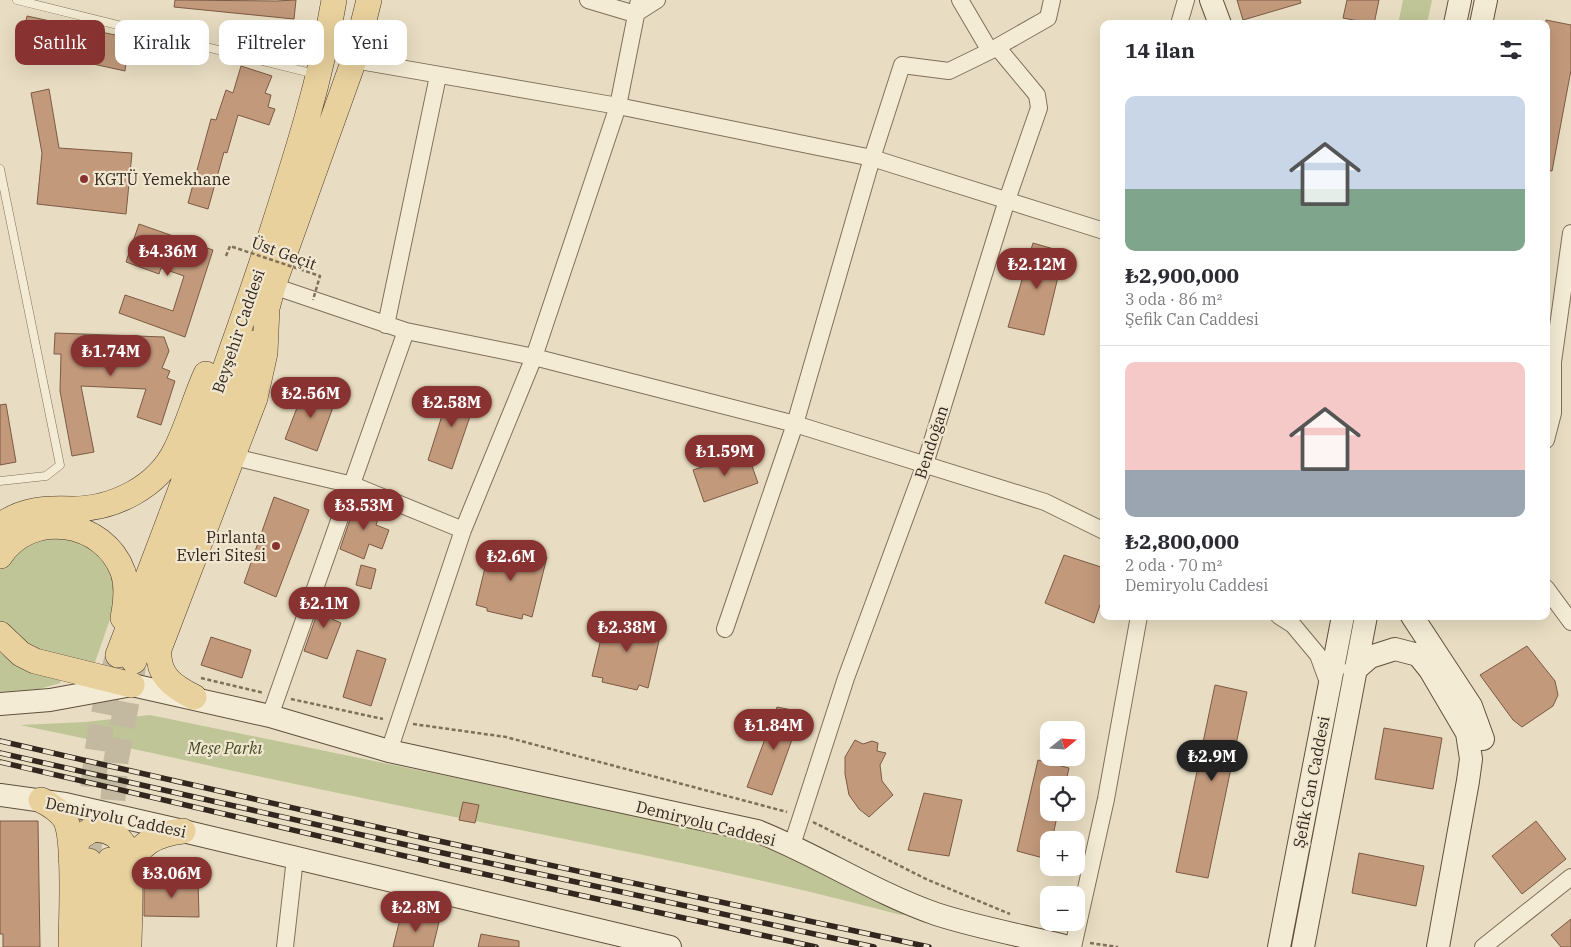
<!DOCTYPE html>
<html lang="tr">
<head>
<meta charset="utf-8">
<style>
	:root { --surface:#fff; --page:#f2f2f3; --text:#2b2b33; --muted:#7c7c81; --line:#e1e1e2; --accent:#883232 }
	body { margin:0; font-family:"IBM Plex Serif",serif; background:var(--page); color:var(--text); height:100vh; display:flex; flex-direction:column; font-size:19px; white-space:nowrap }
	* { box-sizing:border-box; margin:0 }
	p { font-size:16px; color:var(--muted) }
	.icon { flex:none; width:28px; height:28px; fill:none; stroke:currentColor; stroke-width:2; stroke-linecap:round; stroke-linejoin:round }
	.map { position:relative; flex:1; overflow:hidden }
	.details { position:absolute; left:1100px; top:20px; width:450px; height:600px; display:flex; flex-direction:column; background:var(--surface); border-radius:10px; box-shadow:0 5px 20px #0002 }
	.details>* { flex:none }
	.hud { position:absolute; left:15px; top:20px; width:475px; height:45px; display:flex; gap:10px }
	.needle { width:32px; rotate:72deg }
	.buttons { position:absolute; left:1040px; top:721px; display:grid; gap:10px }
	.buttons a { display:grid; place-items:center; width:45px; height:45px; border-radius:10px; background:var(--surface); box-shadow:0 5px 20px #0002; font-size:25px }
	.price { position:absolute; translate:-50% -42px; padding:0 11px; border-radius:18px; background:var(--accent); color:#fff; font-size:16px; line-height:32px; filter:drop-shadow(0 1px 2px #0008) }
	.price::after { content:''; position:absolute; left:50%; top:30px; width:15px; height:11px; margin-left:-8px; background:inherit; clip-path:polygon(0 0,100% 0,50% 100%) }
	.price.on { background:#222; color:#fff }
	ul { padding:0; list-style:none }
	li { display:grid; align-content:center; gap:10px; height:265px; padding:0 25px }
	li+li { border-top:1px solid var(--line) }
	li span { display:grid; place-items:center; height:155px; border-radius:10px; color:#555 }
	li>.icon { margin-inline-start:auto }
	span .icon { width:90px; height:90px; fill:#fffc; stroke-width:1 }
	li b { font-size:21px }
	h2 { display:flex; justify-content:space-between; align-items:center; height:60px; padding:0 25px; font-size:21px }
	.tag { padding:0 18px; border-radius:10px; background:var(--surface); box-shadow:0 5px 20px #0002; font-size:18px; line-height:45px }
	.tag.on { background:var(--accent); color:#fff }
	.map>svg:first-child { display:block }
	.green { fill:#bfc597 }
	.building { fill:#c2997b; stroke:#7c5a44 }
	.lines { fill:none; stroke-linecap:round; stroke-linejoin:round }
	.primary-tunnel { stroke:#c3b9a1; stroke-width:25; stroke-dasharray:25 12; stroke-linecap:butt }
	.lane-casing { stroke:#806f5b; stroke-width:9 }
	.street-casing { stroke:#806f5b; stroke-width:18 }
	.secondary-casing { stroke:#61503e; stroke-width:24 }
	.primary-casing { stroke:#4e3d2f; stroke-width:26 }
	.path { stroke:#806f5b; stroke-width:2.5; stroke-dasharray:4 2.5; stroke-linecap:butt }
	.lane { stroke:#f4ebd4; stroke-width:8 }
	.street { stroke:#f4ebd4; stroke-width:16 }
	.secondary { stroke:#f4ebd4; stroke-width:22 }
	.primary { stroke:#e8d19d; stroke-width:25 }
	.rail-casing { stroke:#31271e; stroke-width:5.5 }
	.rail { stroke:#f1e7d0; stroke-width:4; stroke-dasharray:11; stroke-linecap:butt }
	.path-bridge { stroke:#806f5b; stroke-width:2.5; stroke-dasharray:4 2.5; stroke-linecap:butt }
	.poi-dot { fill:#883232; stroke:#f1e7d0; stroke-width:2 }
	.labels { text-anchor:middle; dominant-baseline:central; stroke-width:4.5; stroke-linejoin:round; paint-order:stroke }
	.poi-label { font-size:16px; fill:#31271e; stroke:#f1e7d0; text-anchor:start }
	.street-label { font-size:16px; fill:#31271e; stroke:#f1e7d0 }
	.park-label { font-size:16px; font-style:italic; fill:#424b26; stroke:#f1e7d0 }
</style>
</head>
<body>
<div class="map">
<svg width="1571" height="947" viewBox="0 0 1571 947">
	<rect width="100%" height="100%" fill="#e8ddc2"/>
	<path class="green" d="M 1403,0 L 1432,0 L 1427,24 L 1398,24 Z
		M 54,531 L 104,555 L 115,578 L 115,605 L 94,665 L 28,650 L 0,623 L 0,570 L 12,549 Z
		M 0,653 L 18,665 L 60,679 L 60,683 L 39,689 L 0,692 Z
		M 150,715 L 749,838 L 907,914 L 901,915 C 717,866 529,833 343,794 C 235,772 128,747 20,725 L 85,722 Z"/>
	<path class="building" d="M 175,0 L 276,1 L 296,0 L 294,19 L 174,7 Z
		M 1237,0 L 1300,0 L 1301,3 L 1243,20 Z
		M 1347,0 L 1379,0 L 1374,24 L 1343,18 Z
		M 27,16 L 129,38 L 125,71 L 20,48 Z
		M 1546,20 L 1571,25 L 1571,70 L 1552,171 L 1546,170 Z
		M 241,66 L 272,76 L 265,93 L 271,95 L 268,107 L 275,109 L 269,125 L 238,115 L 227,153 L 224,152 L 208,209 L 188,203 L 211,119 L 216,120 L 226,90 L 233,93 Z
		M 49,89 L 59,148 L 132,153 L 126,214 L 37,204 L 42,153 L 31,93 Z
		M 139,224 L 213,250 L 185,337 L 119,313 L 125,295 L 173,311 L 184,276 L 161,268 L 159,274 L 126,262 Z
		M 1033,243 L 1064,252 L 1044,335 L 1008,327 Z
		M 55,333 L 164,337 L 169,351 L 162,368 L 170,371 L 167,378 L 175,381 L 161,425 L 137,417 L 146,389 L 81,386 L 94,452 L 72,456 L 60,391 L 61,354 L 54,354 Z
		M 305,387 L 336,399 L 317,451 L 285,439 Z
		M 451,387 L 477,396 L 452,469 L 428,460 Z
		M 6,404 L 16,462 L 0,465 L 0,405 Z
		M 747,452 L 758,483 L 704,502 L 693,470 Z
		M 274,497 L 309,510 L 276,597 L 244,583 Z
		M 356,502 L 381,510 L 376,525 L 389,530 L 382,549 L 369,544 L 364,559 L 340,549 Z
		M 491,543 L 547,557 L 532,617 L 523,614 L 522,619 L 487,611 L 487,608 L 476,605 Z
		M 1064,555 L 1104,568 L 1104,593 L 1094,623 L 1045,603 Z
		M 361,565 L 376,569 L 371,589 L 356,585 Z
		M 324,594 L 339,600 L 332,619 L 341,623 L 327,659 L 304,651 Z
		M 607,614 L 662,628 L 648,688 L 639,685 L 637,690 L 602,682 L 603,678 L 592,676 Z
		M 211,637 L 251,650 L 242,678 L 201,665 Z
		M 1527,646 L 1555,681 L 1558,695 L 1553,706 L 1522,727 L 1513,720 L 1480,675 Z
		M 357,650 L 386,659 L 371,706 L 343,697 Z
		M 1215,685 L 1247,692 L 1208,878 L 1176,872 Z
		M 777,707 L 802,712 L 772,795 L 747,787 Z
		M 1384,728 L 1442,738 L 1433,789 L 1375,779 Z
		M 855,740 L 863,744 L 872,741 L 878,743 L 877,751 L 886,753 L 880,765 L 882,781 L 893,795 L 869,817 L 859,809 L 849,795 L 845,774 L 845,757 Z
		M 1038,760 L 1069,768 L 1065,785 L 1049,785 L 1049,812 L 1058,812 L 1052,840 L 1049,840 L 1047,859 L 1017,851 Z
		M 924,793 L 962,800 L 949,856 L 908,850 Z
		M 463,802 L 479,805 L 475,823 L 459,820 Z
		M 0,821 L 38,821 L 40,947 L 3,947 L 3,934 L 0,934 Z
		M 1536,821 L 1566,859 L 1522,894 L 1492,856 Z
		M 1359,853 L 1424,866 L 1416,906 L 1352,893 Z
		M 198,879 L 199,917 L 144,916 L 144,882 Z
		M 401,915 L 439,922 L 433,947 L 393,947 Z
		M 1571,919 L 1571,947 L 1561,947 L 1551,935 Z
		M 481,934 L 519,941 L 519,947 L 478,947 Z"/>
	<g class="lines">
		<path class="primary-tunnel" d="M 110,837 L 116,761 L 134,664
			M 89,861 C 90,793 98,721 118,655"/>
		<defs>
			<path id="lane" d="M 17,0 L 315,74
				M 0,169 L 60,465 L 46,476 L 0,481"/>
			<path id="street" d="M 588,0 L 635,14 L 657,0
				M 960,0 L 990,51
				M 1179,24 L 1186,0
				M 354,60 L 618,106 L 872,158 L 1104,231
				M 273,286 L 406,331 L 534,357 L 795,424 L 1045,502 L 1104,531
				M 386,325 L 438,76
				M 1546,440 L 1553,413 L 1553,362 L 1571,233
				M 234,457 L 353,485 L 463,530
				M 1546,588 L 1571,622
				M 1279,616 L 1293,625 L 1318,655 L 1329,685
				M 725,629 L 795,424 L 872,158 L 902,65 L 949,71 L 990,51 L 1048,18 L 1052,0
				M 270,716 L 406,331
				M 389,751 L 463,530 L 534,357 L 618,106 L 639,0
				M 792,845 L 846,678 L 925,464 L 1007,200 L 1039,108 L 1037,95 L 997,47
				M 285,947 L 295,858
				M 1073,947 L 1106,799 L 1139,616
				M 1483,947 L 1571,877"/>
			<path id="secondary" d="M 1211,0 L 1220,24
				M 1455,24 L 1460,0
				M 1481,24 L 1486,0
				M 1412,616 L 1471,706 L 1483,739
				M 1354,671 L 1370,657 L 1395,649 L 1418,655 L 1430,670 L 1467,733 L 1471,759 L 1468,781 L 1438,947
				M 0,704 L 50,700 L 132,685 L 270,716 L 389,751 L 757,831 C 818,855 873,892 936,914 C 979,928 1025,936 1069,947
				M 0,795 L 65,804 L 183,831 L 670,947
				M 1279,947 L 1343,616
				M 1303,947 L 1366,616"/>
			<path id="primary" d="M 0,526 C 22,509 46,508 72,509 C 114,509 158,487 176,449 C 188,425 195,398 206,374
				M 0,556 C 31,509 104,520 123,572 C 128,587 126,603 123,618
				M 0,634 L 21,654 L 35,661 L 132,685
				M 118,655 C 170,519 222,383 268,244 C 294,163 320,84 334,0
				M 134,661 L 216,454 L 254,343
				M 194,697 C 172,686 157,675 159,649 L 255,398 L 265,353 L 267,308 L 273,286 L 354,60 L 369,0
				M 41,800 C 51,805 59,810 65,819 C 76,839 71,920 71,947
				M 71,859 L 79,838 L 91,830 C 106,828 119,834 126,849 C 133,865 129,926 129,947
				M 89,861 L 90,947
				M 129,870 C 137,844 156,834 183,831
				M 109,947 L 110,860"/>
		</defs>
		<use href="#lane" class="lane-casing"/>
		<use href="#street" class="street-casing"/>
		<use href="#secondary" class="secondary-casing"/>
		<use href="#primary" class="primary-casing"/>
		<path class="path" d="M 201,678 L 264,693
			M 291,699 L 383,719
			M 413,724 L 506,737 L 787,812
			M 813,822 L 926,879 L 1010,914
			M 1090,943 L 1118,947"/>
		<use href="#lane" class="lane"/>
		<use href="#street" class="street"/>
		<use href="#secondary" class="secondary"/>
		<use href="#primary" class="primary"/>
		<defs>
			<path id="rail" d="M 0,741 L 425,838 L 929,947
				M 0,753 L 420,848 L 874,947
				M 0,762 L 461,869 L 816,947"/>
		</defs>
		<use href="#rail" class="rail-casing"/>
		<use href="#rail" class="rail"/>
		<path class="path-bridge" d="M 226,256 L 230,246 L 320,276 L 313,300"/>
	</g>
	<g class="poi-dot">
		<circle cx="84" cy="179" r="5"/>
		<circle cx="276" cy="546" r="5"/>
	</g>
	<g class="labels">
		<g class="poi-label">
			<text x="94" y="179">KGTÜ Yemekhane</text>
			<text x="266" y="537" text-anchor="end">Pırlanta<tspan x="266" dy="18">Evleri Sitesi</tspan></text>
		</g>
		<g class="street-label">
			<text transform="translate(284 253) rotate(20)">Üst Geçit</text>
			<text transform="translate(238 331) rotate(-71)">Beyşehir Caddesi</text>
			<text transform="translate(931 442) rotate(-72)">Bendoğan</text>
			<text transform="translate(1311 782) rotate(-79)">Şefik Can Caddesi</text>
			<text transform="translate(116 817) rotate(12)">Demiryolu Caddesi</text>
			<text transform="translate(706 823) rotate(14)">Demiryolu Caddesi</text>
		</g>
		<g class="park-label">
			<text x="225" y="748">Meşe Parkı</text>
		</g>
	</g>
</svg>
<div class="buttons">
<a><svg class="needle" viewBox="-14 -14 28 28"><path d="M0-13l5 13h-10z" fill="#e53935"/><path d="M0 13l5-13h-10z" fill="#7c7c81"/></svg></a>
<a><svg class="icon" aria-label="locate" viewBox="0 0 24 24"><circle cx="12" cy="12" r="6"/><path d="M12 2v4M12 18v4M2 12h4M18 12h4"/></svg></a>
<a>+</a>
<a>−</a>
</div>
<b class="price" style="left:168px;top:277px">₺4.36M</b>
<b class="price" style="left:1037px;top:290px">₺2.12M</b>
<b class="price" style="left:111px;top:377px">₺1.74M</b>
<b class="price" style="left:311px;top:419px">₺2.56M</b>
<b class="price" style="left:452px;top:428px">₺2.58M</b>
<b class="price" style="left:725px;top:477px">₺1.59M</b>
<b class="price" style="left:364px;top:531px">₺3.53M</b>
<b class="price" style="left:511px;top:582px">₺2.6M</b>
<b class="price" style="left:324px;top:629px">₺2.1M</b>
<b class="price" style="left:627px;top:653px">₺2.38M</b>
<b class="price" style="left:774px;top:751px">₺1.84M</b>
<b class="price on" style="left:1212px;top:782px">₺2.9M</b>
<b class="price" style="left:172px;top:899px">₺3.06M</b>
<b class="price" style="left:416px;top:933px">₺2.8M</b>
<div class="hud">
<a class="tag on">Satılık</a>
<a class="tag">Kiralık</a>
<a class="tag">Filtreler</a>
<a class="tag">Yeni</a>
</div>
<section class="details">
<h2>14 ilan<svg class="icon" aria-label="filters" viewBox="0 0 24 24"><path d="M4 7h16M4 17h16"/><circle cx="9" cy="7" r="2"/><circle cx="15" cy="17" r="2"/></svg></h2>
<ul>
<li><span style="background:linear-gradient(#c9d6e8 60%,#7fa58c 0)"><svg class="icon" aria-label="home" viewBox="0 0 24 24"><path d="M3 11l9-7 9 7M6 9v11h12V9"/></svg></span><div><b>₺2,900,000</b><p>3 oda · 86 m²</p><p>Şefik Can Caddesi</p></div></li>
<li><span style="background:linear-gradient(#f6c9c9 70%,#9aa5b1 0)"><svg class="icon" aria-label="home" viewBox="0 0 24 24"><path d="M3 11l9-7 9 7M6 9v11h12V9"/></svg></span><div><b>₺2,800,000</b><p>2 oda · 70 m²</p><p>Demiryolu Caddesi</p></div></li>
</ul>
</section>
</div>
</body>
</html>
